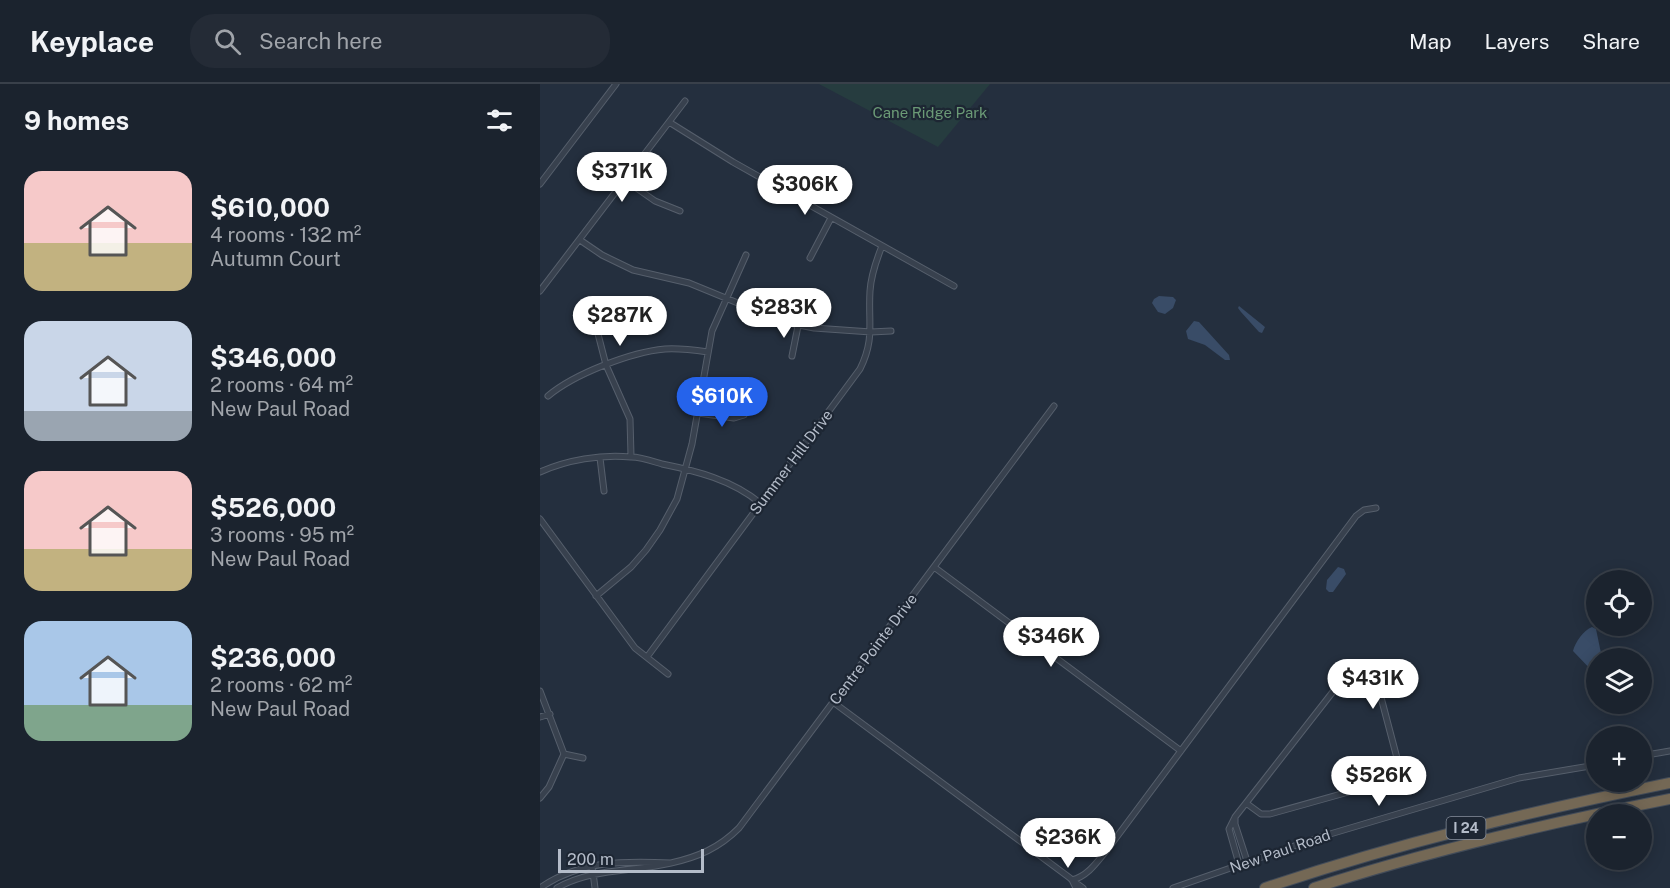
<!DOCTYPE html>
<html lang="en">
<head>
<meta charset="utf-8">
<style>
	:root { --surface:#1b232e; --page:#242b36; --text:#f1f3f6; --muted:#a0a4aa; --line:#39404a; --accent:#2563eb }
	body { margin:0; font-family:"Public Sans",sans-serif; background:var(--page); color:var(--text); height:100vh; display:flex; flex-direction:column; font-size:22px; white-space:nowrap }
	* { box-sizing:border-box; margin:0 }
	p { font-size:20px; color:var(--muted) }
	.icon { flex:none; width:33px; height:33px; fill:none; stroke:currentColor; stroke-width:2; stroke-linecap:round; stroke-linejoin:round }
	.map { position:relative; flex:1; overflow:hidden }
	.drawer { display:flex; flex-direction:column; background:var(--surface); width:540px }
	.drawer>* { flex:none }
	.buttons { position:absolute; left:1046px; top:486px; display:grid; gap:12px }
	.buttons a { display:grid; place-items:center; width:66px; height:66px; border-radius:50%; background:var(--surface); box-shadow:0 3px 15px #0003,0 0 0 2px var(--line); font-size:30px }
	.scale { position:absolute; left:18px; bottom:15px; width:146px; box-sizing:border-box; padding-left:6px; border:3px solid #b4bcc9; border-top:0; font-size:16px; line-height:21px; white-space:nowrap; color:#b4bcc9; -webkit-text-stroke:4px #1d2633; paint-order:stroke }
	.price { position:absolute; translate:-50% -51px; padding:0 14px; border-radius:21px; background:#fff; color:#222; font-size:20px; line-height:39px; filter:drop-shadow(0 2px 3px #0008) }
	.price::after { content:''; position:absolute; left:50%; top:36px; width:18px; height:14px; margin-left:-9px; background:inherit; clip-path:polygon(0 0,100% 0,50% 100%) }
	.price.selected { background:var(--accent); color:#fff }
	ul { padding:0; list-style:none }
	li { display:flex; align-items:center; gap:18px; height:150px; padding:0 24px }
	li span { display:grid; place-items:center; flex:none; width:168px; height:120px; border-radius:18px; color:#555 }
	li>.icon { margin-inline-start:auto }
	span .icon { width:72px; height:72px; fill:#fffc; stroke-width:1 }
	li b { font-size:26px }
	h2 { display:flex; justify-content:space-between; align-items:center; height:72px; padding:0 24px; font-size:26px }
	header { display:flex; align-items:center; gap:36px; box-sizing:border-box; height:84px; padding:0 30px; background:var(--surface); border-bottom:2px solid var(--line) }
	header strong { font-size:28px }
	nav { display:flex; gap:33px; margin-inline-start:auto; font-size:21px }
	.search { width:420px; height:54px; background:var(--page); display:flex; align-items:center; gap:15px; box-sizing:border-box; padding:0 21px; border-radius:24px; color:var(--muted); font-size:22px }
	main { display:flex; flex:1; min-height:0 }
	.map>svg:first-child { display:block }
	.green { fill:#263c3f }
	.water { fill:#394c67 }
	.lines { fill:none; stroke-linecap:round; stroke-linejoin:round }
	.minor-casing { stroke:#565f6c; stroke-width:7 }
	.motorway-casing { stroke:#434c59; stroke-width:12 }
	.minor { stroke:#38414e; stroke-width:5 }
	.motorway { stroke:#746855; stroke-width:10 }
	.labels { text-anchor:middle; dominant-baseline:central; stroke-width:4.5; stroke-linejoin:round; paint-order:stroke }
	.shield { fill:#1d2633; stroke:#878f9c; stroke-width:1.5 }
	.shield-label { font-size:14px; font-weight:bold; fill:#b4bcc9 }
	.park-label { font-size:15px; fill:#6b9a76; stroke:#1d2633 }
	.street-label { font-size:15px; fill:#b4bcc9; stroke:#1d2633 }
</style>
</head>
<body>
<header>
<strong>Keyplace</strong>
<div class="search"><svg class="icon" aria-label="search" viewBox="0 0 24 24"><circle cx="10" cy="10" r="6"/><path d="M15 15l6 6"/></svg>Search here</div>
<nav><a>Map</a><a>Layers</a><a>Share</a></nav>
</header>
<main>
<section class="drawer">
<h2>9 homes<svg class="icon" aria-label="filters" viewBox="0 0 24 24"><path d="M4 7h16M4 17h16"/><circle cx="9" cy="7" r="2"/><circle cx="15" cy="17" r="2"/></svg></h2>
<ul>
<li><span style="background:linear-gradient(#f6c9c9 60%,#c2b280 0)"><svg class="icon" aria-label="home" viewBox="0 0 24 24"><path d="M3 11l9-7 9 7M6 9v11h12V9"/></svg></span><div><b>$610,000</b><p>4 rooms · 132 m²</p><p>Autumn Court</p></div></li>
<li><span style="background:linear-gradient(#c9d6e8 75%,#9aa5b1 0)"><svg class="icon" aria-label="home" viewBox="0 0 24 24"><path d="M3 11l9-7 9 7M6 9v11h12V9"/></svg></span><div><b>$346,000</b><p>2 rooms · 64 m²</p><p>New Paul Road</p></div></li>
<li><span style="background:linear-gradient(#f6c9c9 65%,#c2b280 0)"><svg class="icon" aria-label="home" viewBox="0 0 24 24"><path d="M3 11l9-7 9 7M6 9v11h12V9"/></svg></span><div><b>$526,000</b><p>3 rooms · 95 m²</p><p>New Paul Road</p></div></li>
<li><span style="background:linear-gradient(#a9c7e8 70%,#7fa58c 0)"><svg class="icon" aria-label="home" viewBox="0 0 24 24"><path d="M3 11l9-7 9 7M6 9v11h12V9"/></svg></span><div><b>$236,000</b><p>2 rooms · 62 m²</p><p>New Paul Road</p></div></li>
</ul>
</section>
<div class="map">
<svg width="1130" height="804" viewBox="0 0 1130 804">
	<rect width="100%" height="100%" fill="#242f3e"/>
	<path class="green" d="M 279,0 L 450,0 L 398,63 Z"/>
	<path class="water" d="M 619,212 L 633,213 L 636,216 L 633,224 L 625,230 L 618,228 L 612,219 L 614,215 Z
		M 699,222 L 725,243 L 722,249 L 719,248 L 701,228 L 698,224 Z
		M 654,237 L 659,238 L 689,271 L 690,276 L 685,276 L 665,261 L 648,255 L 646,247 Z
		M 798,483 L 804,485 L 806,490 L 793,508 L 789,508 L 786,505 L 787,496 Z
		M 1052,543 L 1056,545 L 1062,574 L 1056,574 L 1056,591 L 1033,567 C 1035,558 1044,546 1052,543 Z"/>
	<g class="lines">
		<defs>
			<path id="minor" d="M 129,38 L 193,78 L 414,202
				M 85,96 L 115,117 L 140,127
				M 0,100 L 76,0
				M 40,156 L 62,171 L 93,186 L 149,199 L 244,238 L 274,244 L 331,248 L 351,247
				M 270,174 L 291,134
				M 0,207 L 145,17
				M 58,250 L 66,281 L 90,335 L 91,372
				M 252,272 L 258,242
				M 8,312 C 34,290 91,268 125,265 C 139,264 154,266 168,268
				M 158,329 L 194,334 L 204,331
				M 60,374 L 64,407
				M 0,388 C 27,376 61,370 91,373 C 101,373 112,377 122,380 C 157,387 192,396 220,419
				M 0,435 L 95,564 L 128,590
				M 394,483 L 641,667
				M 56,512 L 91,483 L 106,466 L 120,446 L 137,415 L 152,360 L 172,247 L 206,171
				M 107,573 L 320,285 C 335,255 328,239 330,207 C 331,191 336,177 342,162
				M 0,607 L 24,670 L 9,703 L 0,714
				M 293,618 L 530,794 L 532,796 C 548,792 557,778 567,766 L 816,432 L 824,426 L 836,424
				M 0,633 L 10,630
				M 24,670 L 43,674
				M 1101,672 L 1130,667
				M 695,733 L 706,719 L 813,582 L 838,602 L 862,693 L 730,730 L 721,730 L 706,719
				M 131,779 C 158,773 179,764 199,744 L 514,322
				M 699,780 L 689,745 L 695,733 L 695,740 L 707,777
				M 52,781 L 55,804
				M 0,804 C 40,776 84,777 131,779 C 93,788 51,784 17,804
				M 536,804 L 532,796 L 543,804
				M 633,804 L 780,753 L 979,694 L 1056,681"/>
			<path id="motorway" d="M 725,804 C 858,759 993,727 1130,699
				M 774,804 C 891,766 1009,739 1130,715"/>
		</defs>
		<use href="#minor" class="minor-casing"/>
		<use href="#motorway" class="motorway-casing"/>
		<use href="#minor" class="minor"/>
		<use href="#motorway" class="motorway"/>
	</g>
	<g class="labels">
		<rect class="shield" x="906.5" y="733" width="39" height="22" rx="4.5"/>
		<g class="shield-label">
			<text x="926" y="744">I 24</text>
		</g>
		<g class="park-label">
			<text x="390" y="28">Cane Ridge Park</text>
		</g>
		<g class="street-label">
			<text transform="translate(251 378) rotate(-53)">Summer Hill Drive</text>
			<text transform="translate(333 565) rotate(-53)">Centre Pointe Drive</text>
			<text transform="translate(740 767) rotate(-19)">New Paul Road</text>
		</g>
	</g>
</svg>
<div class="buttons">
<a><svg class="icon" aria-label="locate" viewBox="0 0 24 24"><circle cx="12" cy="12" r="6"/><path d="M12 2v4M12 18v4M2 12h4M18 12h4"/></svg></a>
<a><svg class="icon" aria-label="layers" viewBox="0 0 24 24"><path d="M12 4l9 5-9 5-9-5zM3 14l9 5 9-5"/></svg></a>
<a>+</a>
<a>−</a>
</div>
<div class="scale">200 m</div>
<b class="price" style="left:82px;top:119px">$371K</b>
<b class="price" style="left:265px;top:132px">$306K</b>
<b class="price" style="left:244px;top:255px">$283K</b>
<b class="price" style="left:80px;top:263px">$287K</b>
<b class="price selected" style="left:182px;top:344px">$610K</b>
<b class="price" style="left:511px;top:584px">$346K</b>
<b class="price" style="left:833px;top:626px">$431K</b>
<b class="price" style="left:839px;top:723px">$526K</b>
<b class="price" style="left:528px;top:785px">$236K</b>
</div>
</main>
</body>
</html>
